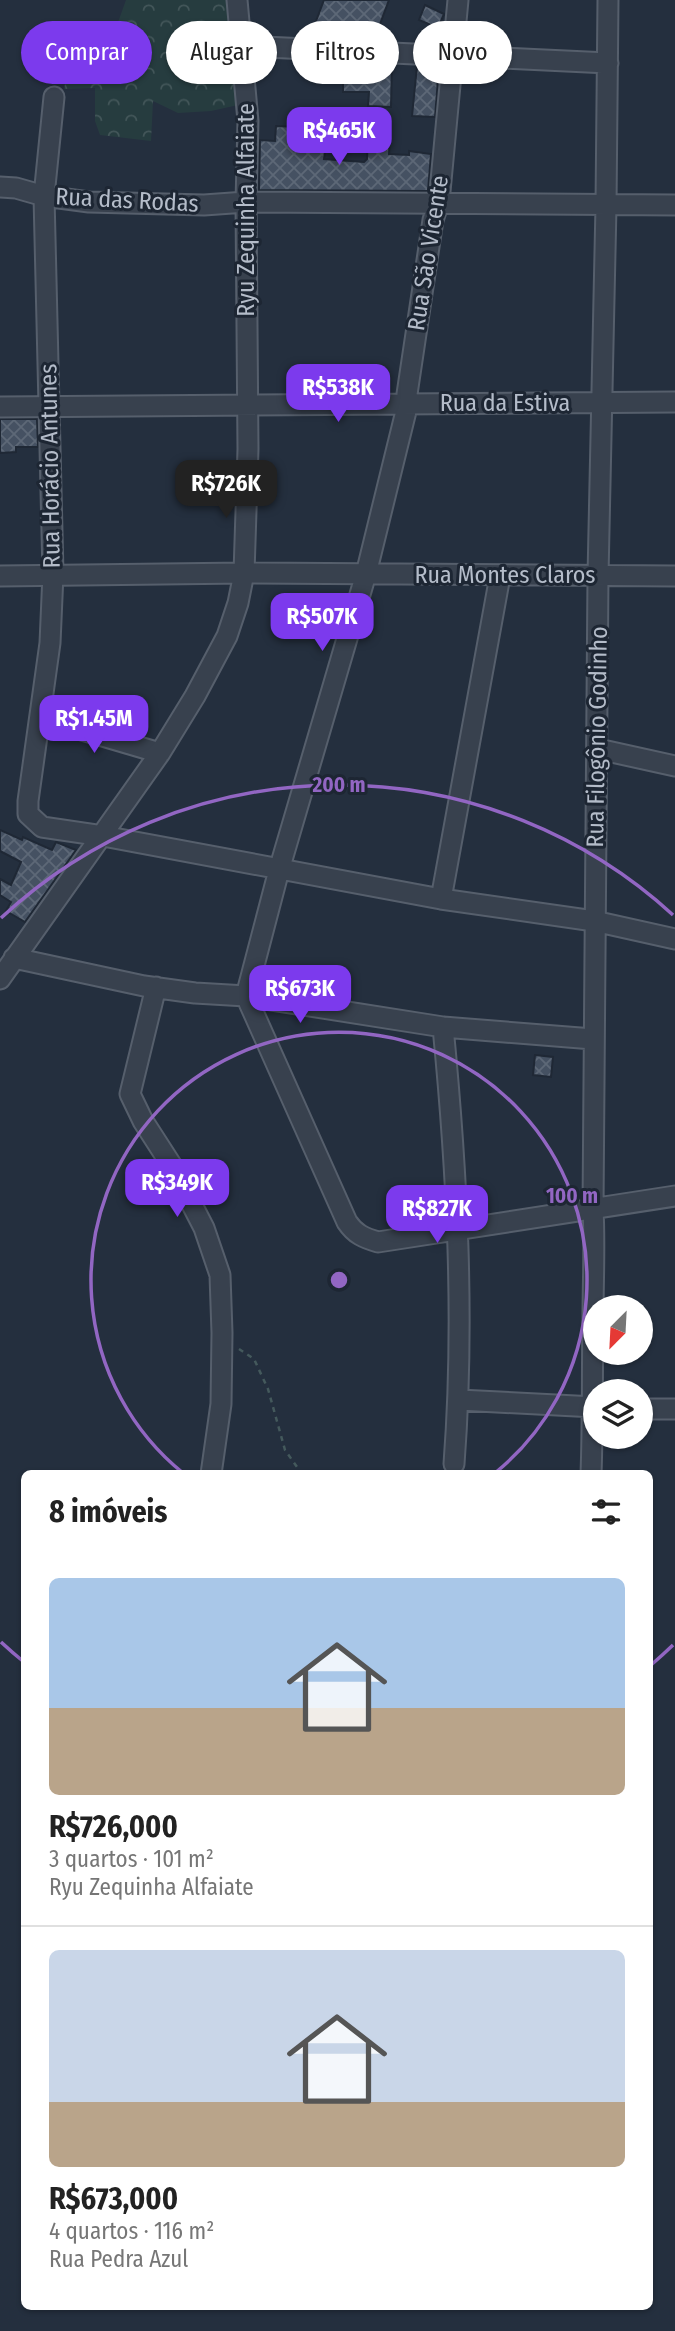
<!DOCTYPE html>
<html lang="pt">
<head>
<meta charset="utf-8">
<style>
	:root { --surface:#fff; --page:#f2f2f2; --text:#222; --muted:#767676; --line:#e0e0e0; --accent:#7c3aed }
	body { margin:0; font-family:"Fira Sans Condensed",sans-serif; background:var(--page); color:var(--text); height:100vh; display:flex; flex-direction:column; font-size:26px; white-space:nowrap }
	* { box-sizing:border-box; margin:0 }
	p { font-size:23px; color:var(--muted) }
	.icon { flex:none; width:38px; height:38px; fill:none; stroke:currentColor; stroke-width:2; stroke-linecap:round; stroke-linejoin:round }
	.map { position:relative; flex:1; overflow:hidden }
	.drawer { position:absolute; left:21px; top:1470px; width:632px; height:840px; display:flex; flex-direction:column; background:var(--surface); border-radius:10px; box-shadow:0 2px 5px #0004 }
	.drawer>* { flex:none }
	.guide { position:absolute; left:21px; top:21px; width:634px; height:63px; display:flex; gap:14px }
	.needle { width:46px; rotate:204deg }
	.controls { position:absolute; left:583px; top:1295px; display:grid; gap:14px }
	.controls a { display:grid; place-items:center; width:70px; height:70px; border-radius:50%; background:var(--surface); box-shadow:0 2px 5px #0004; font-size:35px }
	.price { position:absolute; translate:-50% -60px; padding:0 16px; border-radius:14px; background:var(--accent); color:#fff; font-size:23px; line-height:46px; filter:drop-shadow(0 2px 4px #0008) }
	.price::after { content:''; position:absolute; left:50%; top:42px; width:21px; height:16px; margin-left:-10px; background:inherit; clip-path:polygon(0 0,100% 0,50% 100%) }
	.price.active { background:#222; color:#fff }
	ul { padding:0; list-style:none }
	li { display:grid; align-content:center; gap:14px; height:371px; padding:0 28px }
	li+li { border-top:2px solid var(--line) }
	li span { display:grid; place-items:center; height:217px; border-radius:10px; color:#555 }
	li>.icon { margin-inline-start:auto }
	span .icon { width:126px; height:126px; fill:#fffc; stroke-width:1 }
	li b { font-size:30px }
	h2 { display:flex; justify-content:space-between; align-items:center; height:84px; padding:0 28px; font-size:30px }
	.pill { padding:0 24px; border-radius:32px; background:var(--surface); box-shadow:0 2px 5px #0004; font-size:24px; line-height:63px }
	.pill.active { background:var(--accent); color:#fff }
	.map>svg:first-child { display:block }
	.forest { fill:url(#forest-crowns) }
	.building { fill:url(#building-cross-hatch); stroke:#1f2835; stroke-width:2 }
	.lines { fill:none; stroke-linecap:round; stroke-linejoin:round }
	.minor-casing { stroke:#565f6c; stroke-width:23 }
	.path { stroke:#44595c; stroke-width:2.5; stroke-dasharray:5 5; stroke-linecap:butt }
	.minor { stroke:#38414e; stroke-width:19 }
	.ring { fill:none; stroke:#9266c3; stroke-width:3.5 }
	.labels { text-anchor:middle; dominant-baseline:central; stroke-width:6; stroke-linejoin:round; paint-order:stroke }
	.street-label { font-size:24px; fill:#b4bcc9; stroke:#1d2633 }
	.centre { fill:#9266c3; stroke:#1d2633; stroke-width:3.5 }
	.ring-label { font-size:21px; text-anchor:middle; font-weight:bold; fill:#9266c3; stroke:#1d2633; stroke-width:6; stroke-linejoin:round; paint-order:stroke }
</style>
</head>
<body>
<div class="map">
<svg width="675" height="2331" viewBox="0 0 675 2331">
	<defs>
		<pattern id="forest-crowns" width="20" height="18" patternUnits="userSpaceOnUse" patternTransform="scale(1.75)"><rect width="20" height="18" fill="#263c3f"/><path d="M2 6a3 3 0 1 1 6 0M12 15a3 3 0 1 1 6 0" fill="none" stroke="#435659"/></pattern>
		<pattern id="building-cross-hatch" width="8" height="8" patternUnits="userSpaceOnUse" patternTransform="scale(1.75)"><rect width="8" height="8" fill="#455162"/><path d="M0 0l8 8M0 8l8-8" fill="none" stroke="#5d6877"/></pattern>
	</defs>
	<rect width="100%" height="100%" fill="#242f3e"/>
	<path class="forest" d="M 126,0 L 226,0 L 238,105 L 211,111 L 178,113 L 153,101 L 151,141 L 100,135 L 95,121 L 95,88 L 64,89 L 65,84 L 94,69 L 106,56 Z"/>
	<path class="building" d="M 324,0 L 389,0 L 374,40 L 350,39 L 328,30 L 327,38 L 310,37 Z
		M 425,5 L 444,14 L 438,28 L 419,20 Z
		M 343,63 L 392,65 L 391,107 L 368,106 L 369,92 L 343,92 Z
		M 417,66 L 439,67 L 435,117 L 412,116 Z
		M 276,126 L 301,127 L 300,142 L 305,142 L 305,152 L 325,152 L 324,159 L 364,162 L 367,159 L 368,135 L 390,136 L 389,154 L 409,155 L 409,151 L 431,154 L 428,191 L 259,190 L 260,140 L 275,141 Z
		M 0,419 L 37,419 L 38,447 L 16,447 L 16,452 L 0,453 Z
		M 0,830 L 22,840 L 23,837 L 52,850 L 56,842 L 76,850 L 25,922 L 6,911 L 11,902 L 0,895 L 0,879 L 11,885 L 21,862 L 0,851 Z
		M 535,1055 L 553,1057 L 551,1077 L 533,1075 Z"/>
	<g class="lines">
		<defs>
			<path id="minor" d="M 458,0 L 439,202 L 433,220 L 407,394 L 408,403 L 366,574 L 279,870 L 246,996 L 347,1222 C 355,1234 364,1238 378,1242 L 675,1196
				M 242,46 L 608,63
				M 54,97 L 44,196 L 53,574 L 50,643 L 28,801 L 28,814 L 42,827 L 103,836 L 441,899 L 594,921 L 675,939
				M 0,187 L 16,188 L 44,196 L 89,202 L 204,205 L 246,202 L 675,205
				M 0,407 L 675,402
				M 0,576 L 244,573 L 675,576
				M 41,718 L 160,753
				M 598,749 L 675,766
				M 441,899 L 500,576
				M 14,958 L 144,986 L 195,993 L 246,996 L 443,1027 L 593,1039
				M 0,979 L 160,753 L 195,696 L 227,636 L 238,603 L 244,573 L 248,449 L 246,202 L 248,121 L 237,0
				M 156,987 L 130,1094 L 143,1121 L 172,1166 L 204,1228 L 220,1275 L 222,1333 L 221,1404 L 211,1474
				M 443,1027 C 457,1171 465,1319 454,1464
				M 459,1400 L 595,1407
				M 640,1409 L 675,1409
				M 591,1474 C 593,1421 592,1369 593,1317 C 593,1281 595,1245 593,1209 L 598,576 L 606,206 L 608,0"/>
		</defs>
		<use href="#minor" class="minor-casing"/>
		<path class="path" d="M 239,1349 L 254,1359 L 268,1389 L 285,1450 L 302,1474"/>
		<use href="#minor" class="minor"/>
	</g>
	<g class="ring">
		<path d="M183 1473A248 248 0 1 1 495 1473"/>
		<path d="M673 1645A495 495 0 0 1 651 1665M24 1662A495 495 0 0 1 1 1642M1 918A495 495 0 0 1 673 915"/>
	</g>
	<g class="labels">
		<g class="street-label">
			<text transform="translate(127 200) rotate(3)">Rua das Rodas</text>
			<text transform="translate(246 210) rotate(-90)">Ryu Zequinha Alfaiate</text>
			<text transform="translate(428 253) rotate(-81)">Rua São Vicente</text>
			<text x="505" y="403">Rua da Estiva</text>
			<text transform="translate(50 466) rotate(-91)">Rua Horácio Antunes</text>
			<text x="505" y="575">Rua Montes Claros</text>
			<text transform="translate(597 737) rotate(-89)">Rua Filogônio Godinho</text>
		</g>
	</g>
	<circle cx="339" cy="1280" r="10" class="centre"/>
	<g class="ring-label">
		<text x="339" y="792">200 m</text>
		<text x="572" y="1203">100 m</text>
	</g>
</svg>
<div class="controls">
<a><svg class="needle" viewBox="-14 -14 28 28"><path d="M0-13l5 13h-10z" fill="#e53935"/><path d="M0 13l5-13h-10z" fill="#767676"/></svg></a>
<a><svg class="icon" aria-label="layers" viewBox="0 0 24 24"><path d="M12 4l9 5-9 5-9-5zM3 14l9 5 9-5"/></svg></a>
</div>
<b class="price" style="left:339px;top:167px">R$465K</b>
<b class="price" style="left:338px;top:424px">R$538K</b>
<b class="price active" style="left:226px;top:520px">R$726K</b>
<b class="price" style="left:322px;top:653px">R$507K</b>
<b class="price" style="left:94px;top:755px">R$1.45M</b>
<b class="price" style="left:300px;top:1025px">R$673K</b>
<b class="price" style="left:177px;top:1219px">R$349K</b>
<b class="price" style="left:437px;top:1245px">R$827K</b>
<div class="guide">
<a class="pill active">Comprar</a>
<a class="pill">Alugar</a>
<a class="pill">Filtros</a>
<a class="pill">Novo</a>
</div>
<section class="drawer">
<h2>8 imóveis<svg class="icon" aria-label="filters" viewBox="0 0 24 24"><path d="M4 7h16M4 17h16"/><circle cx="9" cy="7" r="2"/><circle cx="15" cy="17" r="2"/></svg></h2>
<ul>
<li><span style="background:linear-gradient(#a9c7e8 60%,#b9a48a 0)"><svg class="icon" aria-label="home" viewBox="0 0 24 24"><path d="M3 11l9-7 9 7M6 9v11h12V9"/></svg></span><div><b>R$726,000</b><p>3 quartos · 101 m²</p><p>Ryu Zequinha Alfaiate</p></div></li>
<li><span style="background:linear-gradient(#c9d6e8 70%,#b9a48a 0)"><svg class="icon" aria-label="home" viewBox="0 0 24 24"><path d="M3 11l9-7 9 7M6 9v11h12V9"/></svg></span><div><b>R$673,000</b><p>4 quartos · 116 m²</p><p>Rua Pedra Azul</p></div></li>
</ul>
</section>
</div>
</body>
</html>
